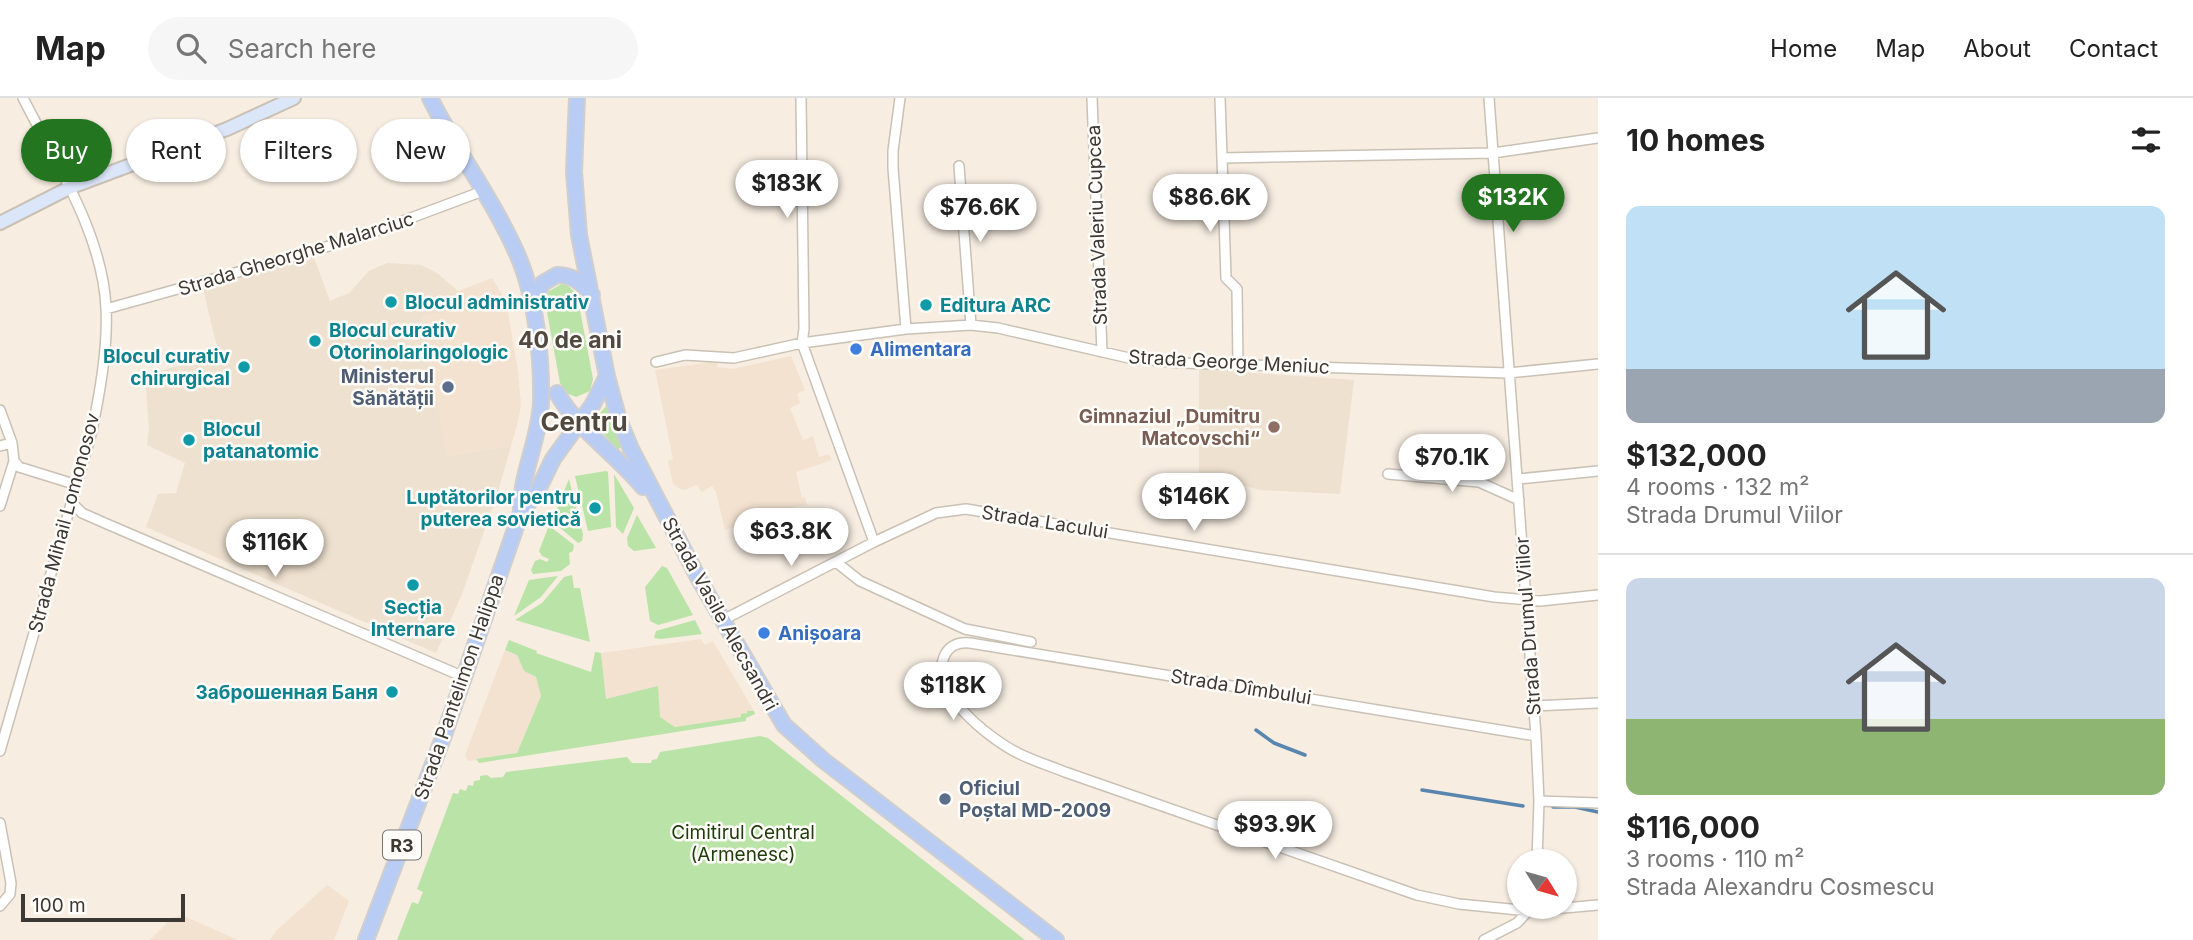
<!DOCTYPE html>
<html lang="en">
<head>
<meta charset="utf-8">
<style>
	:root { --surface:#fff; --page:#f6f6f6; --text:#222; --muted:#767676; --line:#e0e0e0; --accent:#237520 }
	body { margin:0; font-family:Inter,sans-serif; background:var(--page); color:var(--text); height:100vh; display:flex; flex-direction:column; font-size:26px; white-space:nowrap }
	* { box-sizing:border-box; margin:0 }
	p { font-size:23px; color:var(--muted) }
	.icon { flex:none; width:38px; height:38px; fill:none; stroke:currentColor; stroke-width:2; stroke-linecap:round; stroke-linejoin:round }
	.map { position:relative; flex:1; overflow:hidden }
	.sheet { display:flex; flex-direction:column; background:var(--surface); width:595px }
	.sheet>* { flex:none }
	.guide { position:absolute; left:21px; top:21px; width:665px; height:63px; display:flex; gap:14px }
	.needle { width:46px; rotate:127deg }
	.tools { position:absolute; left:1507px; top:751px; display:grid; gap:14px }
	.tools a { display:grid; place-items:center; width:70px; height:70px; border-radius:50%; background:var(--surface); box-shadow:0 2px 5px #0004; font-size:35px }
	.scale { position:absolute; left:21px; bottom:18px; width:164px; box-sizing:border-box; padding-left:7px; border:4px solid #3c3833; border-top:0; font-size:19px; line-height:24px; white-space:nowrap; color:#3c3833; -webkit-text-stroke:5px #fefcf9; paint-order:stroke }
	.price { position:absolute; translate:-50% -60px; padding:0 16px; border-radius:24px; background:#fff; color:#222; font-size:23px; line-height:46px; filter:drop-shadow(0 2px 4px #0008) }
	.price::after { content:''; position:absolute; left:50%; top:42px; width:21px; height:16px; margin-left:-10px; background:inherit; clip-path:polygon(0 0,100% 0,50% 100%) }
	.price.selected { background:var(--accent); color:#fff }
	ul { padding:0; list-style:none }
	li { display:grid; align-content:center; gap:14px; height:371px; padding:0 28px }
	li+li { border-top:2px solid var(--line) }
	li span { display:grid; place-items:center; height:217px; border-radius:14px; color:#555 }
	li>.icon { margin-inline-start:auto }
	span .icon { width:126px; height:126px; fill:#fffc; stroke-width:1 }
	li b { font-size:30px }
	h2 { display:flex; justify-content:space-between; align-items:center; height:84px; padding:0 28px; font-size:30px }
	.chip { padding:0 24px; border-radius:32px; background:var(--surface); box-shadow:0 2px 5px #0004; font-size:24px; line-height:63px }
	.chip.selected { background:var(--accent); color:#fff }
	header { display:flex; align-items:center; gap:42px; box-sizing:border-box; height:98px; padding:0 35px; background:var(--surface); border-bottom:2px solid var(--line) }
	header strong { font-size:33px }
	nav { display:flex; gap:38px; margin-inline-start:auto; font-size:24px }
	.search { width:490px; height:63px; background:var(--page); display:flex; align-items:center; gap:18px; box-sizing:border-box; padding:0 24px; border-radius:38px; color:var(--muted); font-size:26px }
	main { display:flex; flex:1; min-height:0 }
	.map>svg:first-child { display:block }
	.commercial { fill:#f3e2d0 }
	.built { fill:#eee1cf }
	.green { fill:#bae3a7 }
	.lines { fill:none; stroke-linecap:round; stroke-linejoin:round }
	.stream { stroke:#5986ae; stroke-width:3.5 }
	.street-casing { stroke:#cac1b5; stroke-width:12 }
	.secondary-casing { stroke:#cac1b5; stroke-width:16 }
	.primary-casing { stroke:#d0cfce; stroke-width:18 }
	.street { stroke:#fff; stroke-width:9 }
	.secondary { stroke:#dce6f9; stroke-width:12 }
	.primary { stroke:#b9ccf4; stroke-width:14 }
	.culture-dot { fill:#0f9aa8; stroke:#fefcf9; stroke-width:2.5 }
	.shop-dot { fill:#3f7fe0; stroke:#fefcf9; stroke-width:2.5 }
	.service-dot { fill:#5c6f8a; stroke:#fefcf9; stroke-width:2.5 }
	.education-dot { fill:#8d6e63; stroke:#fefcf9; stroke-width:2.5 }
	.labels { text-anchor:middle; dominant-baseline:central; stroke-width:5; stroke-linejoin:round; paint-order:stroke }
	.shield { fill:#fefcf9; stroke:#76736e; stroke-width:2 }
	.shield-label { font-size:18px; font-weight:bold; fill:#3c3833 }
	.street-label { font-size:19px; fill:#3c3833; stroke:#fefcf9 }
	.culture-label { font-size:19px; font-weight:bold; fill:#0d838f; stroke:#fefcf9; text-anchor:start }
	.shop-label { font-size:19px; font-weight:bold; fill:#366cbe; stroke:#fefcf9; text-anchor:start }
	.service-label { font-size:19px; font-weight:bold; fill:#4e5e75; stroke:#fefcf9; text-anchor:end }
	.education-label { font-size:19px; font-weight:bold; fill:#785e54; stroke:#fefcf9; text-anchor:end }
	.park-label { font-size:19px; fill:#1f3d0c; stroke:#fefcf9 }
	.quarter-label { font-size:23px; font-weight:bold; fill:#51493f; stroke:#fefcf9 }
	.district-label { font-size:26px; font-weight:bold; fill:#51493f; stroke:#fefcf9 }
</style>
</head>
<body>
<header>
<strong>Map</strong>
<div class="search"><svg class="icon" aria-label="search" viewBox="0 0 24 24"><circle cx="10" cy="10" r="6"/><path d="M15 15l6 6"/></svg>Search here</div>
<nav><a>Home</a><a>Map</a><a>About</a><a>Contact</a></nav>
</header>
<main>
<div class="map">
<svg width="1598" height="842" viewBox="0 0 1598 842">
	<rect width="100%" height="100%" fill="#f7ede1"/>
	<path class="commercial" d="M 492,180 L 506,203 L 518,273 L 521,307 L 517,327 L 511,348 L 447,358 L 436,303 L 430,304 L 426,275 L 431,274 L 422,219 L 447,214 L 458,193 Z
		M 791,258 L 805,292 L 797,296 L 800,305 L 790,310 L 803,342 L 813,338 L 819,359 L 829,356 L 832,362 L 796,374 L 802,400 L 805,399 L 807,407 L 789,410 L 725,432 L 716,394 L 712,388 L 702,394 L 696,387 L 685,392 L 680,391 L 673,386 L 668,363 L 673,361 L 655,272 L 718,263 L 717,269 L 732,271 Z
		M 701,541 L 705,547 L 713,543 L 754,613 L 747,613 L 741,619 L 675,629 L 660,619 L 606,601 L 601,555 Z
		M 505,552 L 517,557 L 524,573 L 536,579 L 541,598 L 517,655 L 468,663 L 465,657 Z
		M 327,787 L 349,803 L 334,842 L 270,842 L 276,833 Z
		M 179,818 L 186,819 L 238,842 L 150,842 L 172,820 Z"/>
	<path class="built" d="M 313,157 L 330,203 L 349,195 L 369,173 L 387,165 L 421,167 L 437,175 L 458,193 L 447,214 L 422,219 L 432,274 L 426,276 L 430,303 L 437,303 L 447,358 L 511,348 L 498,394 L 462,496 L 436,555 L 146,429 L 158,396 L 176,395 L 185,365 L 147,347 L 149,331 L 145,277 L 219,257 L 203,191 Z
		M 1199,271 L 1354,282 L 1340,396 L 1260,392 L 1199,375 Z"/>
	<path class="green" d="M 562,186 L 568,188 L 577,196 L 593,281 L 590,293 L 576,299 L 566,295 L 560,285 L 545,203 L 549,193 Z
		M 606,308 L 622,348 L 618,352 L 593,324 Z
		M 606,373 L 608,374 L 611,429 L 588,433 L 575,378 Z
		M 614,376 L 634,410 L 623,436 L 616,429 Z
		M 569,381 L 583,436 L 582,443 L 578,445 L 552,423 Z
		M 637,417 L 656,450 L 634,453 L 628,448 L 627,440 Z
		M 548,430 L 552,430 L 574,447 L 573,453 L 569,455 L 570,466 L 561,473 L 533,476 L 531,472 L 535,463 L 540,461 L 547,464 L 549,461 L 542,458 L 539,453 Z
		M 662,468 L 667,470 L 693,517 L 658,527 L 650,523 L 645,489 Z
		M 572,477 L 574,490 L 580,490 L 590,544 L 515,522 L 542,505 L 564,479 Z
		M 558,478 L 541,499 L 514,518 L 529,482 Z
		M 695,522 L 702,536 L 661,541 L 654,540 L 656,533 Z
		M 509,542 L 537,553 L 536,555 L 591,574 L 595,554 L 601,555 L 606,601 L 658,588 L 660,619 L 675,629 L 741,619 L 741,616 L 747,615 L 747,613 L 754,613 L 755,616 L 746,620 L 746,623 L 479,665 L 476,661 L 517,655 L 541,598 L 536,579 L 524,573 L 517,557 L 505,552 Z
		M 760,638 L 768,640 L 1025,842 L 397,842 L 412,804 L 418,806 L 423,794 L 417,791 L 453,695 L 458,696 L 460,691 L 466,693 L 468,687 L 473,688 L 474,683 L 480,682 L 480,678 L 487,677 L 491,680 L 503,679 L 506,674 L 627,659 L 632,665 L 651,665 L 652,662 L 657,661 L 660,654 Z"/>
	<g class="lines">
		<path class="stream" d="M 1256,632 L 1274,645 L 1305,657
			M 1422,692 L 1523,708
			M 1553,709 L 1575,709 L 1598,714"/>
		<defs>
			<path id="street" d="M 801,0 L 804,231 L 802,245 L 874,444
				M 900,0 L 893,53 L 893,70 L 906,231
				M 1092,0 L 1102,254
				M 1220,0 L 1226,180 L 1237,191 L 1238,267
				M 1489,0 L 1536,638 L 1539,703 L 1537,763
				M 1222,60 L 1493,55 L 1598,40
				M 959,68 L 971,227
				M 106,211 L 310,154 L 376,133 L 483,93
				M 656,264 L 685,257 L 734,260 L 802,245 L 906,231 L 971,227 L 998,230 L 1129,260 L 1182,265 L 1508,275 L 1598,266
				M 0,312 L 12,345 L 14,363 L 0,408
				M 0,348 L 12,345
				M 14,363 L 19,369 L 77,387
				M 1388,376 L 1479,384 L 1519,402
				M 1518,381 L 1598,373
				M 71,404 L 82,415 L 107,426 L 464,579
				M 836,464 L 860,483 L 965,531 L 1031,544
				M 723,522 L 874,444 L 936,415 L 966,411 L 1494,499 L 1540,503 L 1598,497
				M 1534,608 L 1598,605
				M 1536,638 L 970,545 C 958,544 949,547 944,559 C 929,593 988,639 1014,653 C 1030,662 1048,667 1065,674 L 1417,797 L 1459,806 L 1530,813 L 1598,807
				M 0,653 L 92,333 C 100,293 108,250 106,210 C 103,137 55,63 23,0
				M 1539,703 L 1598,705
				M 0,725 L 11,785 L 10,796 L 0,808
				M 1484,842 L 1517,825 L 1531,810"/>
			<path id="secondary" d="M 0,125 L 69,90 L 227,31 L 294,0"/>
			<path id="primary" d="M 577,0 L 574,74 L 579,137 L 607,278 L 619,322 L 631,351 L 700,483 L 784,627 L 823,662 L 1056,842
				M 532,206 L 543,185 L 557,177 C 573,177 582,185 592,197
				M 557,295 C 578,332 617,357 643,389
				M 521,414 L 536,396 L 553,361 L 593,306 L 607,278
				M 366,842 L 444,637 L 521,414 C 520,377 539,343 541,305 C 542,260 536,200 518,158 C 494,103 457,54 430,0"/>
		</defs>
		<use href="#street" class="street-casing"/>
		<use href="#secondary" class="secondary-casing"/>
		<use href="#primary" class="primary-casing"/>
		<use href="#street" class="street"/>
		<use href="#secondary" class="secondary"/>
		<use href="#primary" class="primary"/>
	</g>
	<g class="culture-dot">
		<circle cx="391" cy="204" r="7"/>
		<circle cx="926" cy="207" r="7"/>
		<circle cx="315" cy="243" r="7"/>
		<circle cx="244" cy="269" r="7"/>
		<circle cx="189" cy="342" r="7"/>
		<circle cx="595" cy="410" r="7"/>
		<circle cx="413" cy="487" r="7"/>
		<circle cx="392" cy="594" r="7"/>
	</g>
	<g class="shop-dot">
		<circle cx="856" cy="251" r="7"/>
		<circle cx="764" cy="535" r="7"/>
	</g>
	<g class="service-dot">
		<circle cx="448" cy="289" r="7"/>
		<circle cx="945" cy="701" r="7"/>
	</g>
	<circle class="education-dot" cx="1274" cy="329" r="7"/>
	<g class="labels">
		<rect class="shield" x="383" y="732.5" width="38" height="29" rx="5"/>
		<g class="shield-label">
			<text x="402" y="747">R3</text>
		</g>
		<g class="street-label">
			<text transform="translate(1097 127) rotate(-92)">Strada Valeriu Cupcea</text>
			<text transform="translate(296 156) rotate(-17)">Strada Gheorghe Malarciuc</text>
			<text transform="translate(1229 264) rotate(3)">Strada George Meniuc</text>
			<text transform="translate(1045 424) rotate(9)">Strada Lacului</text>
			<text transform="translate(64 425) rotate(-75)">Strada Mihail Lomonosov</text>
			<text transform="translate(720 516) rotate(61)">Strada Vasile Alecsandri</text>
			<text transform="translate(1528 528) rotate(-94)">Strada Drumul Viilor</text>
			<text transform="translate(459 589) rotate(-71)">Strada Pantelimon Halippa</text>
			<text transform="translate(1241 589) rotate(9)">Strada Dîmbului</text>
		</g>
		<g class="culture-label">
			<text x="405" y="204">Blocul administrativ</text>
			<text x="940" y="207">Editura ARC</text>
			<text x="329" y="232">Blocul curativ<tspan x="329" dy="22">Otorinolaringologic</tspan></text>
			<text x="230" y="258" text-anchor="end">Blocul curativ<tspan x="230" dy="22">chirurgical</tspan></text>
			<text x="203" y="331">Blocul<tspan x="203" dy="22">patanatomic</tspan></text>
			<text x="581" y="399" text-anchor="end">Luptătorilor pentru<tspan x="581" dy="22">puterea sovietică</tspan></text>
			<text x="413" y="509" text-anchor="middle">Secția<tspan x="413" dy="22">Internare</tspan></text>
			<text x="378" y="594" text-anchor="end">Заброшенная Баня</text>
		</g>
		<g class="shop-label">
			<text x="870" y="251">Alimentara</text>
			<text x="778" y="535">Anișoara</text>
		</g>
		<g class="service-label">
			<text x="434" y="278">Ministerul<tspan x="434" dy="22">Sănătății</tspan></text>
			<text x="959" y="690" text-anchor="start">Oficiul<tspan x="959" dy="22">Poștal MD-2009</tspan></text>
		</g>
		<g class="education-label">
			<text x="1260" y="318">Gimnaziul „Dumitru<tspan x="1260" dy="22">Matcovschi“</tspan></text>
		</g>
		<g class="park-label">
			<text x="743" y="734">Cimitirul Central<tspan x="743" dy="22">(Armenesc)</tspan></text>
		</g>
		<g class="quarter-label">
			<text x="570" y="242">40 de ani</text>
		</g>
		<g class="district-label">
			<text x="584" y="323">Centru</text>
		</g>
	</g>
</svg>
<div class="tools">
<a><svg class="needle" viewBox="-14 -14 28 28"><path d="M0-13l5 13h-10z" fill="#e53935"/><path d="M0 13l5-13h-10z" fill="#767676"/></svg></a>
</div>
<div class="scale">100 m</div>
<b class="price" style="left:787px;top:122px">$183K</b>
<b class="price" style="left:1210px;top:136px">$86.6K</b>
<b class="price selected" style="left:1513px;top:136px">$132K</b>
<b class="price" style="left:980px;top:146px">$76.6K</b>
<b class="price" style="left:1452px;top:396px">$70.1K</b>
<b class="price" style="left:1194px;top:435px">$146K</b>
<b class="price" style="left:791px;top:470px">$63.8K</b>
<b class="price" style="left:275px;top:481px">$116K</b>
<b class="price" style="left:953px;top:624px">$118K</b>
<b class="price" style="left:1275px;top:763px">$93.9K</b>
<div class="guide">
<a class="chip selected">Buy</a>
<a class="chip">Rent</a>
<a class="chip">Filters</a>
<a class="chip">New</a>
</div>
</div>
<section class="sheet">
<h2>10 homes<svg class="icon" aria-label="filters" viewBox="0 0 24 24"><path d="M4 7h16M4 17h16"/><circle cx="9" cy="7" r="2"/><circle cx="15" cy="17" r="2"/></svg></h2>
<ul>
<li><span style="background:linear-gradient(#bfe0f5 75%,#9aa5b1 0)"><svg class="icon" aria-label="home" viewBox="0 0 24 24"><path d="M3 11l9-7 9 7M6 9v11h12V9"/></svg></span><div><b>$132,000</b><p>4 rooms · 132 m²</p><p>Strada Drumul Viilor</p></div></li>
<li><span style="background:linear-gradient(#c9d6e8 65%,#8fb573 0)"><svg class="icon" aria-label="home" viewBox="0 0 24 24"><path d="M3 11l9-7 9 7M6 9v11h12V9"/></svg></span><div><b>$116,000</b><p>3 rooms · 110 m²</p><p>Strada Alexandru Cosmescu</p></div></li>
</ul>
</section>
</main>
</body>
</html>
